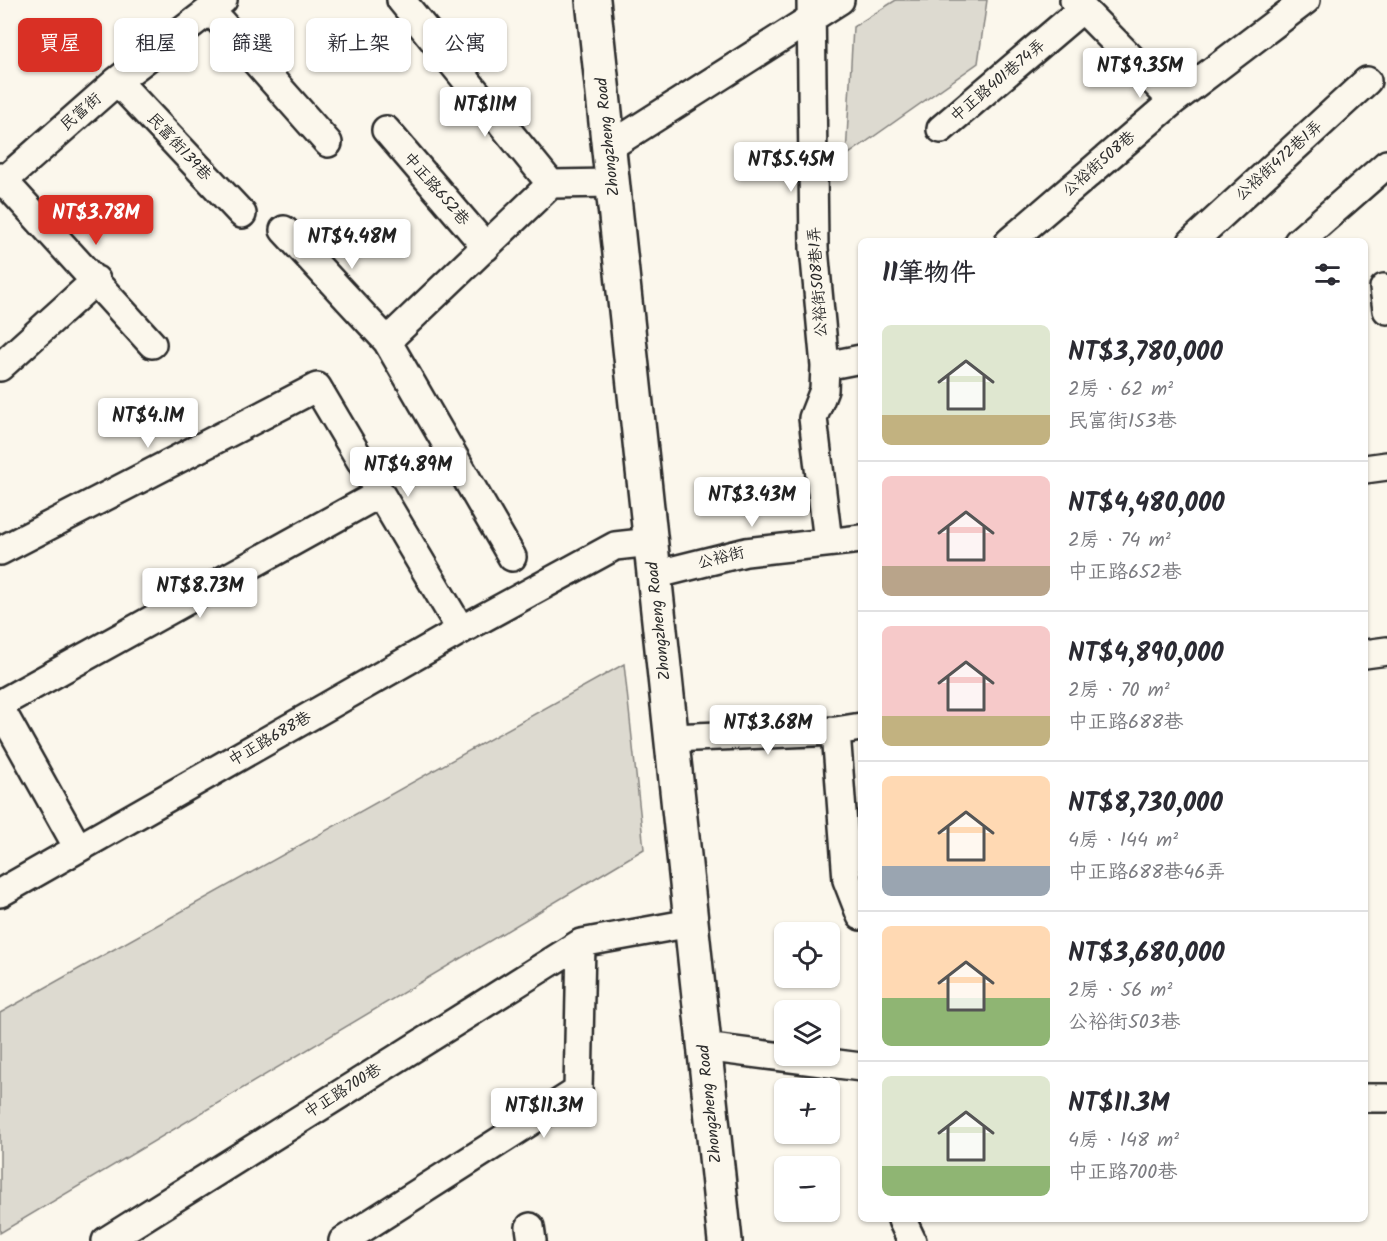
<!DOCTYPE html>
<html lang="zh-TW">
<head>
<meta charset="utf-8">
<style>
	:root { --surface:#fff; --page:#f2f2f3; --text:#2b2b33; --muted:#7c7c81; --line:#e1e1e2; --accent:#d93025 }
	body { margin:0; font-family:Kalam,"LXGW WenKai TC",sans-serif; background:var(--page); color:var(--text); height:100vh; display:flex; flex-direction:column; font-size:22px; white-space:nowrap }
	* { box-sizing:border-box; margin:0 }
	p { font-size:20px; color:var(--muted) }
	.icon { flex:none; width:33px; height:33px; fill:none; stroke:currentColor; stroke-width:2; stroke-linecap:round; stroke-linejoin:round }
	.map { position:relative; flex:1; overflow:hidden }
	.sheet { position:absolute; left:858px; top:238px; width:510px; height:984px; display:flex; flex-direction:column; background:var(--surface); border-radius:9px; box-shadow:0 2px 4px #0004 }
	.sheet>* { flex:none }
	.banner { position:absolute; left:18px; top:18px; width:570px; height:54px; display:flex; gap:12px }
	.buttons { position:absolute; left:774px; top:922px; display:grid; gap:12px }
	.buttons a { display:grid; place-items:center; width:66px; height:66px; border-radius:9px; background:var(--surface); box-shadow:0 2px 4px #0004; font-size:30px }
	.price { position:absolute; translate:-50% -51px; padding:0 14px; border-radius:6px; background:#fff; color:#222; font-size:20px; line-height:39px; filter:drop-shadow(0 2px 3px #0008) }
	.price::after { content:''; position:absolute; left:50%; top:36px; width:18px; height:14px; margin-left:-9px; background:inherit; clip-path:polygon(0 0,100% 0,50% 100%) }
	.price.current { background:var(--accent); color:#fff }
	ul { padding:0; list-style:none }
	li { display:flex; align-items:center; gap:18px; height:150px; padding:0 24px }
	li+li { border-top:2px solid var(--line) }
	li span { display:grid; place-items:center; flex:none; width:168px; height:120px; border-radius:9px; color:#555 }
	li>.icon { margin-inline-start:auto }
	span .icon { width:72px; height:72px; fill:#fffc; stroke-width:1 }
	li b { font-size:26px }
	h2 { display:flex; justify-content:space-between; align-items:center; height:72px; padding:0 24px; font-size:26px }
	.chip { padding:0 21px; border-radius:9px; background:var(--surface); box-shadow:0 2px 4px #0004; font-size:21px; line-height:54px }
	.chip.current { background:var(--accent); color:#fff }
	.map>svg:first-child { display:block }
	.green { fill:#dddad0; stroke:#84827e; stroke-width:1.5 }
	.lines { fill:none; stroke-linecap:round; stroke-linejoin:round }
	.street-casing { stroke:#2b2b2b; stroke-width:32 }
	.primary-casing { stroke:#2b2b2b; stroke-width:38 }
	.street { stroke:#fbf7ec; stroke-width:27 }
	.primary { stroke:#fbf7ec; stroke-width:33 }
	.labels { text-anchor:middle; dominant-baseline:central; stroke-width:6; stroke-linejoin:round; paint-order:stroke }
	.street-label { font-size:16px; fill:#2b2b2b; stroke:#fbf7ec }
</style>
</head>
<body>
<div class="map">
<svg width="1387" height="1241" viewBox="0 0 1387 1241">
	<rect width="100%" height="100%" fill="#fbf7ec"/>
	<filter id="ink" filterUnits="userSpaceOnUse"><feTurbulence type="fractalNoise" baseFrequency=".0167" numOctaves="2"/><feDisplacementMap in="SourceGraphic" scale="12" xChannelSelector="R" yChannelSelector="G"/><feConvolveMatrix kernelMatrix="1 2 1 2 8 2 1 2 1" color-interpolation-filters="sRGB"/></filter>
	<g filter="url(#ink)">
		<path class="green" d="M 896,0 L 987,0 L 978,63 L 846,156 L 853,27 Z
			M 624,664 L 644,849 L 0,1233 L 0,1013 Z"/>
		<g class="lines">
			<defs>
				<path id="street" d="M 401,0 L 551,184 L 612,183
					M 811,0 L 814,248 L 825,366 L 824,390 L 813,418 L 828,542
					M 1074,0 L 1173,101
					M 211,11 L 328,143
					M 117,81 L 242,214
					M 941,129 L 1082,9
					M 386,130 L 486,247
					M 609,147 L 840,0
					M 0,177 L 152,344
					M 0,184 L 117,81 L 223,0
					M 284,230 L 387,341 L 512,557
					M 1009,242 L 1173,101 L 1306,0
					M 1192,242 L 1367,81
					M 1298,242 L 1387,164
					M 1384,288 L 1387,310
					M 387,341 L 551,184
					M 825,366 L 861,359
					M 0,367 L 96,280
					M 1365,469 L 1387,466
					M 0,551 L 317,387 L 461,630
					M 654,575 L 746,552 L 861,539
					M 1365,654 L 1387,651
					M 0,704 L 379,494
					M 0,708 L 78,848
					M 836,731 L 847,880 L 861,916
					M 671,738 L 836,731 L 861,727
					M 0,893 L 461,630 L 615,546 L 651,542
					M 704,1047 L 861,1067
					M 1365,1098 L 1387,1098
					M 902,1220 L 912,1241
					M 530,1227 L 532,1241
					M 106,1241 L 581,943 L 691,923
					M 343,1241 L 578,1091 L 581,943"/>
				<path id="primary" d="M 593,0 L 725,1241"/>
			</defs>
			<use href="#street" class="street-casing"/>
			<use href="#primary" class="primary-casing"/>
			<use href="#street" class="street"/>
			<use href="#primary" class="primary"/>
		</g>
	</g>
	<g class="labels">
		<g class="street-label">
			<text transform="translate(998 81) rotate(-40)">中正路401巷74弄</text>
			<text transform="translate(81 112) rotate(-41)">民富街</text>
			<text transform="translate(608 137) rotate(-96)">Zhongzheng Road</text>
			<text transform="translate(179 147) rotate(47)">民富街139巷</text>
			<text transform="translate(1279 161) rotate(-42)">公裕街472巷1弄</text>
			<text transform="translate(1099 164) rotate(-41)">公裕街508巷</text>
			<text transform="translate(436 189) rotate(49)">中正路652巷</text>
			<text transform="translate(818 282) rotate(-94)">公裕街508巷1弄</text>
			<text transform="translate(721 558) rotate(-14)">公裕街</text>
			<text transform="translate(659 621) rotate(-96)">Zhongzheng Road</text>
			<text transform="translate(270 739) rotate(-30)">中正路688巷</text>
			<text transform="translate(343 1091) rotate(-32)">中正路700巷</text>
			<text transform="translate(710 1104) rotate(-96)">Zhongzheng Road</text>
		</g>
	</g>
</svg>
<div class="buttons">
<a><svg class="icon" aria-label="locate" viewBox="0 0 24 24"><circle cx="12" cy="12" r="6"/><path d="M12 2v4M12 18v4M2 12h4M18 12h4"/></svg></a>
<a><svg class="icon" aria-label="layers" viewBox="0 0 24 24"><path d="M12 4l9 5-9 5-9-5zM3 14l9 5 9-5"/></svg></a>
<a>+</a>
<a>−</a>
</div>
<b class="price" style="left:1140px;top:99px">NT$9.35M</b>
<b class="price" style="left:485px;top:138px">NT$11M</b>
<b class="price" style="left:791px;top:193px">NT$5.45M</b>
<b class="price current" style="left:96px;top:246px">NT$3.78M</b>
<b class="price" style="left:352px;top:270px">NT$4.48M</b>
<b class="price" style="left:148px;top:449px">NT$4.1M</b>
<b class="price" style="left:408px;top:498px">NT$4.89M</b>
<b class="price" style="left:752px;top:528px">NT$3.43M</b>
<b class="price" style="left:200px;top:619px">NT$8.73M</b>
<b class="price" style="left:768px;top:756px">NT$3.68M</b>
<b class="price" style="left:544px;top:1139px">NT$11.3M</b>
<div class="banner">
<a class="chip current">買屋</a>
<a class="chip">租屋</a>
<a class="chip">篩選</a>
<a class="chip">新上架</a>
<a class="chip">公寓</a>
</div>
<section class="sheet">
<h2>11筆物件<svg class="icon" aria-label="filters" viewBox="0 0 24 24"><path d="M4 7h16M4 17h16"/><circle cx="9" cy="7" r="2"/><circle cx="15" cy="17" r="2"/></svg></h2>
<ul>
<li><span style="background:linear-gradient(#dfe7d0 75%,#c2b280 0)"><svg class="icon" aria-label="home" viewBox="0 0 24 24"><path d="M3 11l9-7 9 7M6 9v11h12V9"/></svg></span><div><b>NT$3,780,000</b><p>2房 · 62 m²</p><p>民富街153巷</p></div></li>
<li><span style="background:linear-gradient(#f6c9c9 75%,#b9a48a 0)"><svg class="icon" aria-label="home" viewBox="0 0 24 24"><path d="M3 11l9-7 9 7M6 9v11h12V9"/></svg></span><div><b>NT$4,480,000</b><p>2房 · 74 m²</p><p>中正路652巷</p></div></li>
<li><span style="background:linear-gradient(#f6c9c9 75%,#c2b280 0)"><svg class="icon" aria-label="home" viewBox="0 0 24 24"><path d="M3 11l9-7 9 7M6 9v11h12V9"/></svg></span><div><b>NT$4,890,000</b><p>2房 · 70 m²</p><p>中正路688巷</p></div></li>
<li><span style="background:linear-gradient(#ffd9b3 75%,#9aa5b1 0)"><svg class="icon" aria-label="home" viewBox="0 0 24 24"><path d="M3 11l9-7 9 7M6 9v11h12V9"/></svg></span><div><b>NT$8,730,000</b><p>4房 · 144 m²</p><p>中正路688巷46弄</p></div></li>
<li><span style="background:linear-gradient(#ffd9b3 60%,#8fb573 0)"><svg class="icon" aria-label="home" viewBox="0 0 24 24"><path d="M3 11l9-7 9 7M6 9v11h12V9"/></svg></span><div><b>NT$3,680,000</b><p>2房 · 56 m²</p><p>公裕街503巷</p></div></li>
<li><span style="background:linear-gradient(#dfe7d0 75%,#8fb573 0)"><svg class="icon" aria-label="home" viewBox="0 0 24 24"><path d="M3 11l9-7 9 7M6 9v11h12V9"/></svg></span><div><b>NT$11.3M</b><p>4房 · 148 m²</p><p>中正路700巷</p></div></li>
</ul>
</section>
</div>
</body>
</html>
